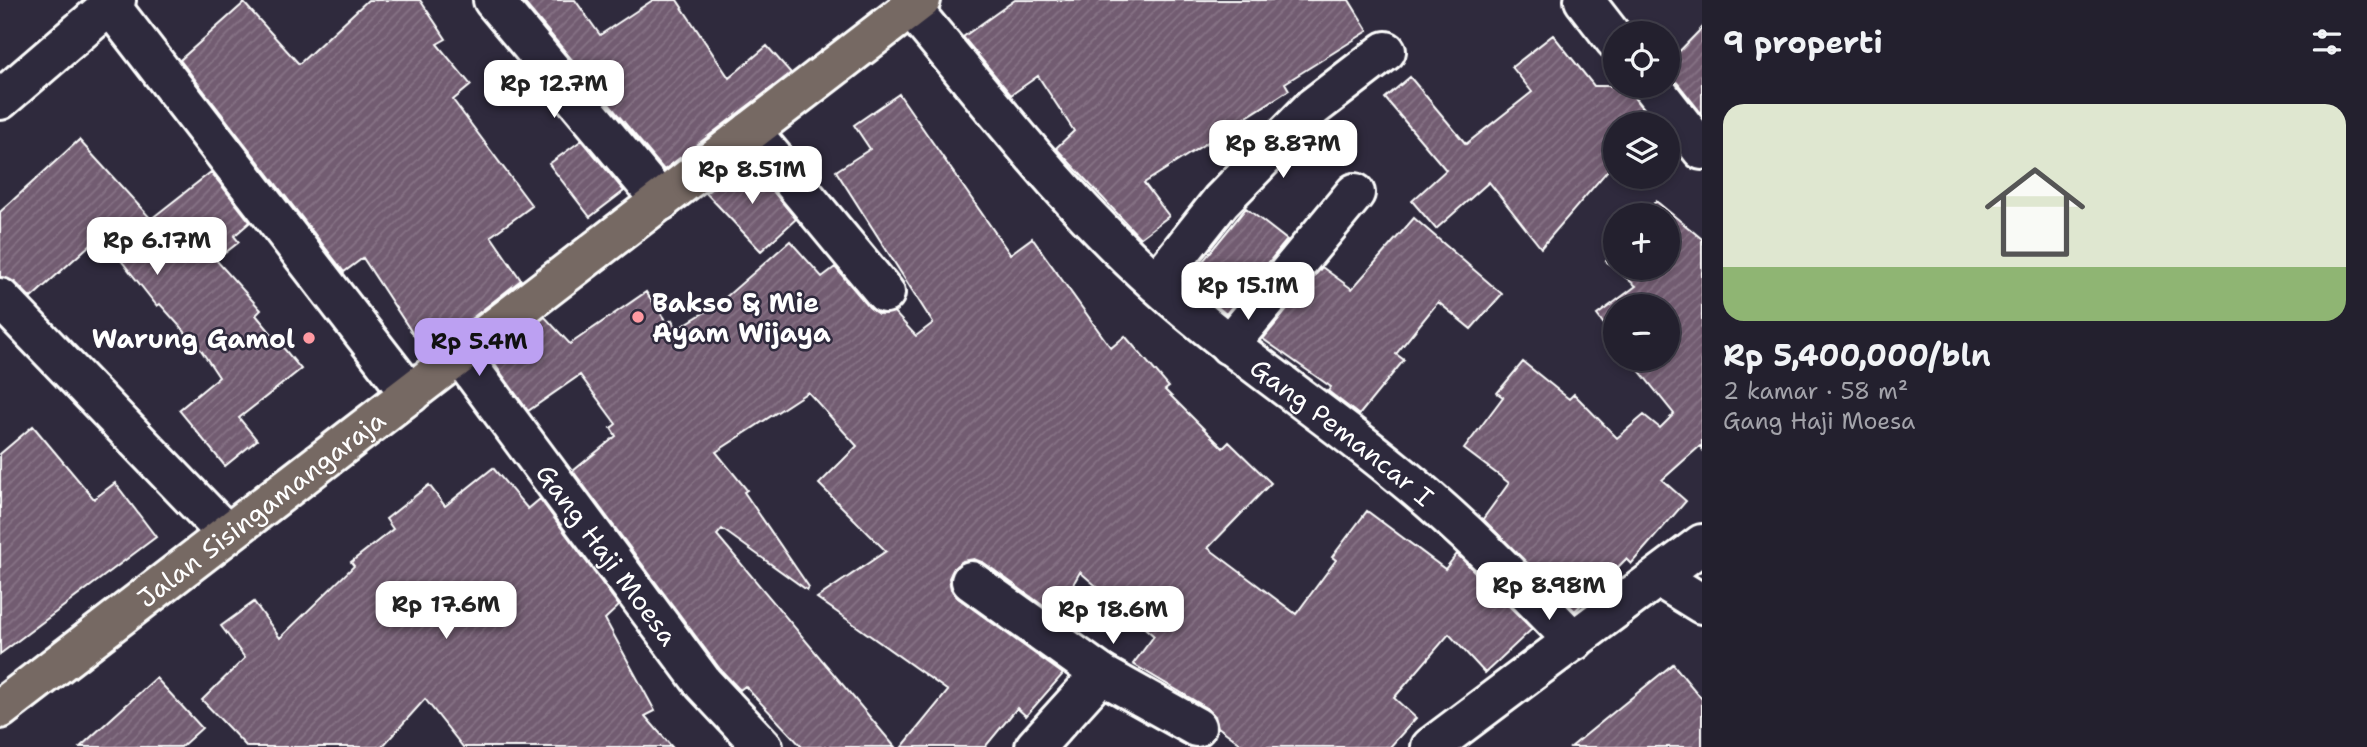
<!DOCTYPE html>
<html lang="id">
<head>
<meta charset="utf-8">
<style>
	:root { --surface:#23202e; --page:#2b2836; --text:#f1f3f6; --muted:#a3a3aa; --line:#403e4a; --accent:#bca0f2 }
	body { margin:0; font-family:"Shantell Sans",sans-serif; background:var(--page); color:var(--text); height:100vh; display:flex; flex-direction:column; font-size:26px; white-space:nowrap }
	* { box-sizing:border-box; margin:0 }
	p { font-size:23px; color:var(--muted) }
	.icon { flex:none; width:38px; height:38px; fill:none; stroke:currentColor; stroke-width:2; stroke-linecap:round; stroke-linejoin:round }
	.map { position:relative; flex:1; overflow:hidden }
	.side { display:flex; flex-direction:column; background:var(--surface); width:665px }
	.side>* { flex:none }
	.buttons { position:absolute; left:1603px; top:21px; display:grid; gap:14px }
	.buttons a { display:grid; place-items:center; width:77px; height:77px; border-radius:50%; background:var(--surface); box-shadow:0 4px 10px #0003,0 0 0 2px var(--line); font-size:35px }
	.price { position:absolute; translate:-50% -60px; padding:0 16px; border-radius:14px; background:#fff; color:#222; font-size:23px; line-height:46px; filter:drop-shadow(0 2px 4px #0008) }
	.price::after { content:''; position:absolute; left:50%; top:42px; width:21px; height:16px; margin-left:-10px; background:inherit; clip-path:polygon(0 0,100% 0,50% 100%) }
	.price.on { background:var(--accent); color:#111 }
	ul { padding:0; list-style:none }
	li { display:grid; align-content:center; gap:14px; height:371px; padding:0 21px }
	li span { display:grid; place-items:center; height:217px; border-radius:21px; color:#555 }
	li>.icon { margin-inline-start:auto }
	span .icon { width:126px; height:126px; fill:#fffc; stroke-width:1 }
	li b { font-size:30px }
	h2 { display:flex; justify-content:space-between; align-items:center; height:84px; padding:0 21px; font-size:30px }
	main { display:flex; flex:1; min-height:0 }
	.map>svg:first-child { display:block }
	.building { fill:url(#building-hatch); stroke:#fff; stroke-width:2 }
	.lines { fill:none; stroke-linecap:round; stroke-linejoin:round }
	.minor-casing { stroke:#fff; stroke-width:44 }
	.major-casing { stroke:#fff; stroke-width:44 }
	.minor { stroke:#2f2a3d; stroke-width:38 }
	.major { stroke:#766964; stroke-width:38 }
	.poi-dot { fill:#ff9aa2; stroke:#2f2a3d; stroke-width:2.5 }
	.labels { text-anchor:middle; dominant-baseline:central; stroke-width:5; stroke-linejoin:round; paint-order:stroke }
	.poi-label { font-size:26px; font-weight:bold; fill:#fff; stroke:#2f2a3d; text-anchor:start }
	.street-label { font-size:26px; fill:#fff; stroke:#2f2a3d }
</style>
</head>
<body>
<main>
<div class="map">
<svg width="1702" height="747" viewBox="0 0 1702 747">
	<defs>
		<pattern id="building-hatch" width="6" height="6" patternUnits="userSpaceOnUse" patternTransform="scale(1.75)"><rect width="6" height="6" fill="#725c71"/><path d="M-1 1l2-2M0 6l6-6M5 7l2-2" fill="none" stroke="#877486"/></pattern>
	</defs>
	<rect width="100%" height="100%" fill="#2f2a3d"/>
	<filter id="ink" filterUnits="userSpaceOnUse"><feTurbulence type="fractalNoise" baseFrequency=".0143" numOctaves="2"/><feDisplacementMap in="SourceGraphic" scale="14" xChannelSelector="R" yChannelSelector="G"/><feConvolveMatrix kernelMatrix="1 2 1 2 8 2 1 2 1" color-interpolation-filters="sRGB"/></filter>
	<g filter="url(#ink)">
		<path class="building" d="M 368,0 L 420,0 L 446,39 L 437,44 L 471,85 L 453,100 L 532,206 L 491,236 L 521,280 L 426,354 L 363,258 L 344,272 L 180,60 L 244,3 L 299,64 Z
			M 522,0 L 575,0 L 600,35 L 653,0 L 677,0 L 729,78 L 767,46 L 791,73 L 664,170 Z
			M 1015,0 L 1349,0 L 1368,31 L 1285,83 L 1289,90 L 1144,183 L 1169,216 L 1140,238 L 1056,148 L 1074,131 L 1038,76 L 1011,95 L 963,37 Z
			M 1702,28 L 1702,114 L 1668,71 L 1668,63 Z
			M 1553,35 L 1594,86 L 1631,86 L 1635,99 L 1654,124 L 1615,124 L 1615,162 L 1541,248 L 1489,182 L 1436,229 L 1412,201 L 1446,170 L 1385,98 L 1410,77 L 1466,144 L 1532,92 L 1512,67 Z
			M 899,94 L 1010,254 L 1032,238 L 1111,348 L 1125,336 L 1169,387 L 1165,390 L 1223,448 L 1229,442 L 1271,483 L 1208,548 L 1296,614 L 1336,560 L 1332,557 L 1367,511 L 1445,569 L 1457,554 L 1532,629 L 1485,673 L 1449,634 L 1394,698 L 1416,718 L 1390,747 L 1245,747 L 1218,727 L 1215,716 L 1207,708 L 1133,664 L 1154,636 L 1080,572 L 1056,615 L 984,563 L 974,559 L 963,561 L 954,568 L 949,578 L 951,589 L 958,598 L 1063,674 L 1026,716 L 1017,708 L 985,747 L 902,747 L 948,691 L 817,598 L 886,551 L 819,484 L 857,446 L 808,392 L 716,452 L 747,490 L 744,492 L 809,587 L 807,590 L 722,529 L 717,535 L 895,747 L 802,747 L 745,686 L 740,690 L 720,669 L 573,471 L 616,436 L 611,428 L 616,424 L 580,375 L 528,411 L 491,359 L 545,317 L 570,344 L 646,292 L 667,323 L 672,320 L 677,329 L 718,304 L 790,241 L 822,277 L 835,267 L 869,307 L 878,314 L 894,312 L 916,336 L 933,323 L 836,171 L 870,149 L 854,125 Z
			M 79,140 L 151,219 L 211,172 L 250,222 L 234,236 L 239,242 L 216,260 L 261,310 L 256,315 L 301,369 L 239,418 L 257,440 L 225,466 L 179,410 L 219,377 L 201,350 L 160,304 L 157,306 L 101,235 L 31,298 L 15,282 L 0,277 L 0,212 Z
			M 582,140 L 624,191 L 590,217 L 549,164 Z
			M 1668,142 L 1681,158 L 1668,167 Z
			M 748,161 L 796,219 L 761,251 L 706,193 Z
			M 1656,201 L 1702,239 L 1702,449 L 1700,446 L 1662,480 L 1686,501 L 1631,564 L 1626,559 L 1575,611 L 1483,519 L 1509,483 L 1464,449 L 1503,397 L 1497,393 L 1523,362 L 1569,399 L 1574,394 L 1617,438 L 1644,415 L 1660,428 L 1674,414 L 1630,359 L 1668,359 L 1668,306 L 1615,306 L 1615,339 L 1597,315 L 1636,286 L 1606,261 L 1615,250 L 1615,268 L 1668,268 L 1668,215 L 1644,215 Z
			M 1246,208 L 1287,240 L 1226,314 L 1187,281 Z
			M 1414,218 L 1502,294 L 1471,329 L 1438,302 L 1396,354 L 1404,360 L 1359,415 L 1328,391 L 1331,387 L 1263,339 L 1322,267 L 1352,289 Z
			M 33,426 L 94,499 L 115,483 L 156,537 L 0,654 L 0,454 Z
			M 493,468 L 528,509 L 540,499 L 619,606 L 605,619 L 655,711 L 645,716 L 672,747 L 463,747 L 425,699 L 382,747 L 247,747 L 202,700 L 245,658 L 221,626 L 254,602 L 280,638 L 354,566 L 351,562 L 393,529 L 386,519 L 429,485 L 445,506 Z
			M 1673,664 L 1702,699 L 1702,747 L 1571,747 Z
			M 156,678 L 202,728 L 181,747 L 80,747 Z"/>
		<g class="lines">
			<defs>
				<g id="minor">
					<path d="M 493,0 L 661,201"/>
					<path d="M 1584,0 L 1615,40"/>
					<path d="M 110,5 L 410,394"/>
					<path id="s1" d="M 911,8 C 990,102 1065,202 1157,284 C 1232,352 1316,406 1394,470 C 1459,522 1516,581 1574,641"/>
					<path d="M 1652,86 L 1702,150"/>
					<path d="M 0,100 L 116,0"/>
					<path d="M 751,131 L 885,293"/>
					<path d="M 1156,283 L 1221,201 L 1313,107 L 1386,51"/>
					<path d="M 0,298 L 227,534"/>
					<path d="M 1229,345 L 1355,193"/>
					<path id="s2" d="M 460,355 L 703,683 L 763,747"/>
					<path d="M 1660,578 L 1702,604"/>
					<path d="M 971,581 L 1101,674 L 1035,747"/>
					<path d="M 1101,674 L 1196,727"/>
					<path d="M 1431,747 L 1702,544"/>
				</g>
				<g id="major">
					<path id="s3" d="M 0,709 L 921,0"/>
				</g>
			</defs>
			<use href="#minor" class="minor-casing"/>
			<use href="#major" class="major-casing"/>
			<use href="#minor" class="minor"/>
			<use href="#major" class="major"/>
		</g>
	</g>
	<g class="poi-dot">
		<circle cx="638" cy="317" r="7"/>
		<circle cx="309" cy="338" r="7"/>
	</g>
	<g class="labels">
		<g class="poi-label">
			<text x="652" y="302">Bakso &amp; Mie<tspan x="652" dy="30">Ayam Wijaya</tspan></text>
			<text x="295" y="338" text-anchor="end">Warung Gamol</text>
		</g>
		<g class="street-label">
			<text stroke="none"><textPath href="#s1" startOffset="607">Gang Pemancar I</textPath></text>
			<text stroke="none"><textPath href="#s3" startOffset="329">Jalan Sisingamangaraja</textPath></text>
			<text stroke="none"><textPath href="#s2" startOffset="248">Gang Haji Moesa</textPath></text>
		</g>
	</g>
</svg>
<div class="buttons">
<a><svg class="icon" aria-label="locate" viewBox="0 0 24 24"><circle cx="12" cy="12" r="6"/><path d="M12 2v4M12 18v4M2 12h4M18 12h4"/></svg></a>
<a><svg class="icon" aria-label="layers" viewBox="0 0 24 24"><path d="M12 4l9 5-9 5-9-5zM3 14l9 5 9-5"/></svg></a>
<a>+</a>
<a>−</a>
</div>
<b class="price" style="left:554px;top:120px">Rp 12.7M</b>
<b class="price" style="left:1283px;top:180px">Rp 8.87M</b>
<b class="price" style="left:752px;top:206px">Rp 8.51M</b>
<b class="price" style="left:157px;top:277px">Rp 6.17M</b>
<b class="price" style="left:1248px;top:322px">Rp 15.1M</b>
<b class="price on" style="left:479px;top:378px">Rp 5.4M</b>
<b class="price" style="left:1549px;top:622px">Rp 8.98M</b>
<b class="price" style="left:446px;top:641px">Rp 17.6M</b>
<b class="price" style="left:1113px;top:646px">Rp 18.6M</b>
</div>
<section class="side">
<h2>9 properti<svg class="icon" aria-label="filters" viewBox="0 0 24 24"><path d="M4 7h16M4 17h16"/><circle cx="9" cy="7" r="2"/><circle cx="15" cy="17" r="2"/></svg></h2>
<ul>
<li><span style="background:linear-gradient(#dfe7d0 75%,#8fb573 0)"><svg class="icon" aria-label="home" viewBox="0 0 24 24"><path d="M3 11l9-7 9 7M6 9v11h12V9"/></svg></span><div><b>Rp 5,400,000/bln</b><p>2 kamar · 58 m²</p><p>Gang Haji Moesa</p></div></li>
</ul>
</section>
</main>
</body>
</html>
